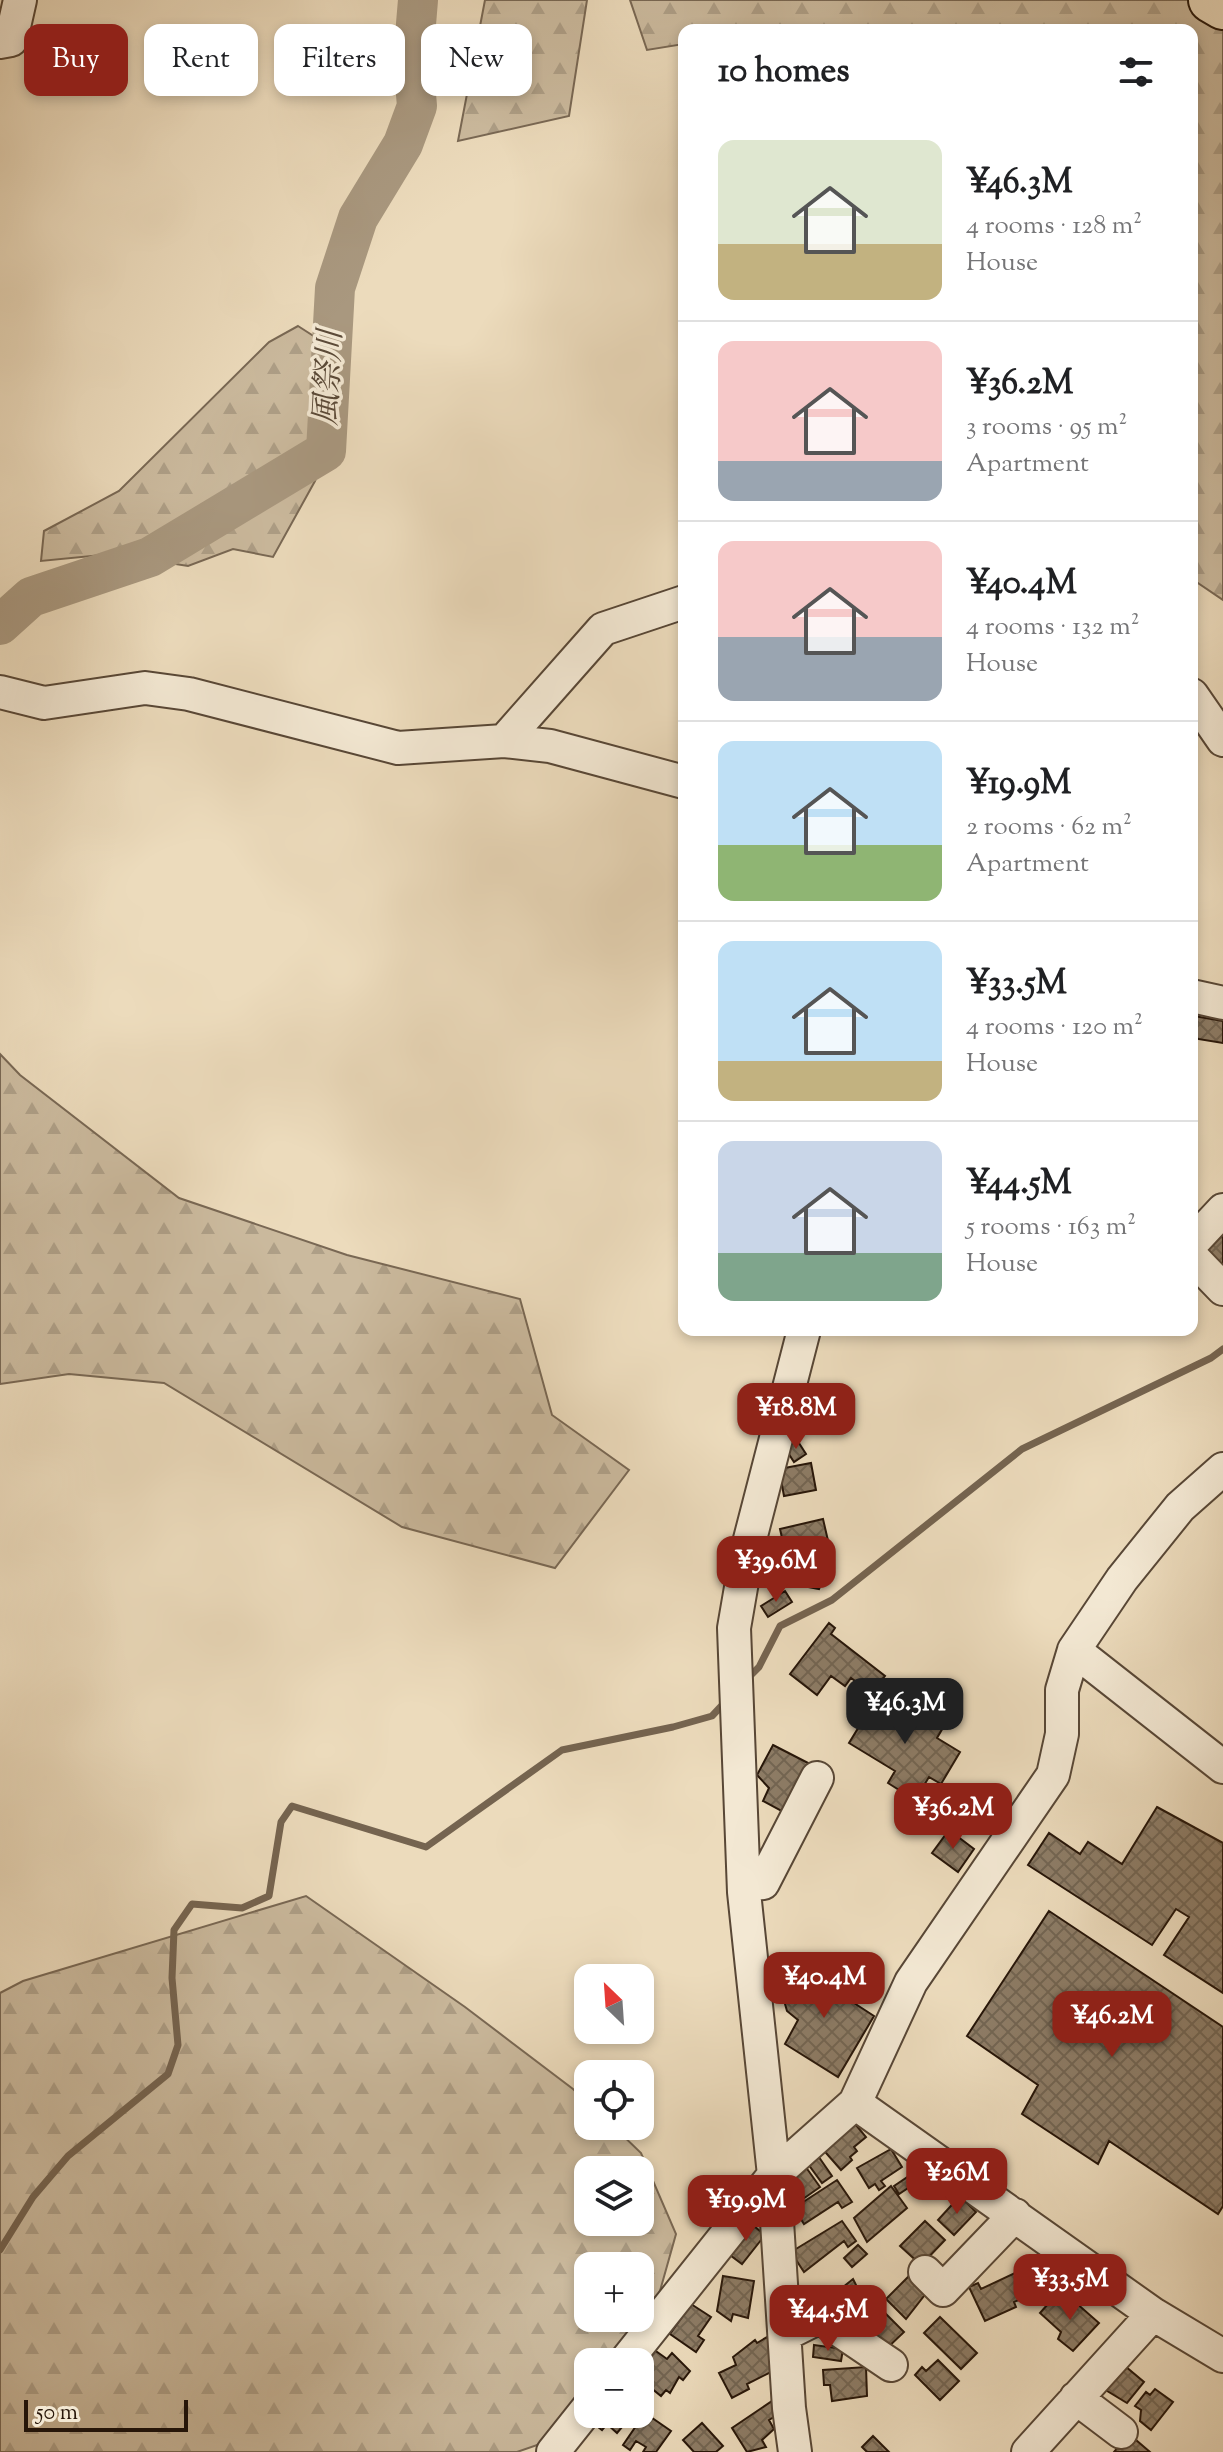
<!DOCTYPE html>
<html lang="en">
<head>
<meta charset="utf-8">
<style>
	:root { --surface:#fff; --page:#f2f2f2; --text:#202124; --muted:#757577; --line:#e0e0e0; --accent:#8f2418 }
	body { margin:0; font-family:"Sorts Mill Goudy","Noto Serif JP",serif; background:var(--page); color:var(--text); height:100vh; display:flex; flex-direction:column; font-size:30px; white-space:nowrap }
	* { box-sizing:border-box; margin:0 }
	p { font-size:26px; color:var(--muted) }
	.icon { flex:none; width:44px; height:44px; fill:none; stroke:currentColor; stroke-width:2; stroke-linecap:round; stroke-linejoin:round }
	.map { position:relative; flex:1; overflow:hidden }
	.panel { position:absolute; left:678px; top:24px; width:520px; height:1312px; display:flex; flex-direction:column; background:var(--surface); border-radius:16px; box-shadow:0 4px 12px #0003 }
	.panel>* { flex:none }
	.guide { position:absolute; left:24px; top:24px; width:534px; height:72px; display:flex; gap:16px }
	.needle { width:52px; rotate:335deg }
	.buttons { position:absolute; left:574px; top:1964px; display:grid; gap:16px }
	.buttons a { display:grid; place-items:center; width:80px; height:80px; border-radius:16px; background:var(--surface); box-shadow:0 4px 12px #0003; font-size:40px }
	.scale { position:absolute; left:24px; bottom:20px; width:164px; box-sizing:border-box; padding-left:8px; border:4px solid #271609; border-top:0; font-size:22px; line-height:28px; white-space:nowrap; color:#271609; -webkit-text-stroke:6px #f3e8d3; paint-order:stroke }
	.price { position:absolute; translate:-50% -68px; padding:0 18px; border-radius:16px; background:var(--accent); color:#fff; font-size:26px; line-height:52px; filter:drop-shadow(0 2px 4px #0008) }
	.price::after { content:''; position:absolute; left:50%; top:48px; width:24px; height:18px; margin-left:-12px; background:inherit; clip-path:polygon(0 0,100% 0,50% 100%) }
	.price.selected { background:#222; color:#fff }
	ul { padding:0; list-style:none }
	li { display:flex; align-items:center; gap:24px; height:200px; padding:0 40px }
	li+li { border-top:2px solid var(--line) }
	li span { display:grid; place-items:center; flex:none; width:224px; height:160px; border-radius:16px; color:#555 }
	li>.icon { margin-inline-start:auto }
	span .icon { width:96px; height:96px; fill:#fffc; stroke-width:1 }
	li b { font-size:34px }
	h2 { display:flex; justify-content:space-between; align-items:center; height:96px; padding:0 40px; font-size:34px }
	.chip { padding:0 28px; border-radius:16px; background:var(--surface); box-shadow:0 4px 12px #0003; font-size:28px; line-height:72px }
	.chip.selected { background:var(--accent); color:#fff }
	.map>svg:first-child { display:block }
	.forest { fill:url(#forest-firs); stroke:#796854; stroke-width:2; fill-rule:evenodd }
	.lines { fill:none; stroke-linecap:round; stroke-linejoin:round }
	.stream { stroke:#756450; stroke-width:7 }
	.river { stroke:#a9987f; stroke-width:40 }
	.building { fill:url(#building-cross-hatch); stroke:#271609; stroke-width:2 }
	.minor-casing { stroke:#584736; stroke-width:36 }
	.highway-casing { stroke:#271609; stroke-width:48 }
	.minor { stroke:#f3e8d3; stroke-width:32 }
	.highway { stroke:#ecdbbc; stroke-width:44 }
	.labels { text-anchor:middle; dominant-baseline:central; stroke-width:7; stroke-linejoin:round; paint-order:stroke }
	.water-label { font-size:32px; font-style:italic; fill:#5b4a38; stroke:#f3e8d3 }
</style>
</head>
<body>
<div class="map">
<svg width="1223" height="2452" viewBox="0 0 1223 2452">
	<defs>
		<pattern id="forest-firs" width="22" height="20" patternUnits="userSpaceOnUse" patternTransform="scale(2)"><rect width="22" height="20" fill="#cbba9e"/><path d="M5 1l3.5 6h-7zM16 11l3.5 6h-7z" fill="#ae9f87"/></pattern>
		<pattern id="building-cross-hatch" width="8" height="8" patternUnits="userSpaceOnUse" patternTransform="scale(2)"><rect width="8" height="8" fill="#8d7c66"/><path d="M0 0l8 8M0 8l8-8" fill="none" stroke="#736552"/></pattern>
	</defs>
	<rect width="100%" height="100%" fill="#ecdbbc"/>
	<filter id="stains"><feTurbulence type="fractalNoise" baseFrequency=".0025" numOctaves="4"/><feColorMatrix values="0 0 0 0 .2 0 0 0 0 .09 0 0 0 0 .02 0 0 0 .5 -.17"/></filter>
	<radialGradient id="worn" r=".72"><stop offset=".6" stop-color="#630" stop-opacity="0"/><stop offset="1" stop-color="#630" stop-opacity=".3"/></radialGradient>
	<path class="forest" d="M 485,0 L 587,0 L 569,116 L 458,141 Z
		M 630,0 L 1223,0 L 1223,600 L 1192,579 L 1192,30 L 684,30 L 684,44 L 647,50 Z
		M 298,326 L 315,337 L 312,367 L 343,411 L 315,481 L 273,557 L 233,549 L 188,566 L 112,554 L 41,561 L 44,531 L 119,491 L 269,342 Z
		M 0,1054 L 20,1075 L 179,1198 L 347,1255 L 520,1299 L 552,1415 L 629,1470 L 555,1568 L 402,1527 L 164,1383 L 69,1374 L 0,1384 Z
		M 306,1896 L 465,2007 L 573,2089 L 588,2103 L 588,2126 L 613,2126 L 641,2153 L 676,2234 L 640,2362 L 588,2362 L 588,2414 L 572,2433 L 517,2452 L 0,2452 L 0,1993 L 23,1981 ZM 588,2170 L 640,2170 L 640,2222 L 588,2222 ZM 588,2266 L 640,2266 L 640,2318 L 588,2318 Z"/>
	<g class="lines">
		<path class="stream" d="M 746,1680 L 759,1667 L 780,1626 L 832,1600 L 1022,1449 L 1211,1358 L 1223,1349
			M 0,2250 L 33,2197 L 68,2156 L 168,2074 L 178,2045 L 172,1978 L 174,1930 L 192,1904 L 242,1908 L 269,1896 L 281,1822 L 292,1806 L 426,1847 L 562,1750 L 673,1727 L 712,1716 L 727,1700"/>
		<path class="river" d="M 0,625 L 31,597 L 150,557 L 326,451 L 335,288 L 358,218 L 403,144 L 417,106 L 413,60 L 418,0"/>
	</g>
	<path class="building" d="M 1194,1016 L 1223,1021 L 1223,1043 L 1192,1038 Z
		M 1223,1234 L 1223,1269 L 1204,1253 Z
		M 797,1440 L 806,1454 L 794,1462 L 785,1448 Z
		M 811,1463 L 816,1490 L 784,1496 L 779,1469 Z
		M 823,1519 L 829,1545 L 804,1551 L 806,1561 L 788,1565 L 780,1529 Z
		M 813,1560 L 828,1565 L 819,1589 L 803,1586 Z
		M 785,1591 L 792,1602 L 768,1617 L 761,1606 Z
		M 829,1623 L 835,1628 L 831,1634 L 885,1676 L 871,1693 L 851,1678 L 845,1686 L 831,1676 L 817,1695 L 790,1674 Z
		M 881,1691 L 889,1696 L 886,1702 L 914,1719 L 919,1711 L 944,1726 L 937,1738 L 960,1752 L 941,1784 L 929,1777 L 915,1800 L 888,1783 L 895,1771 L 849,1743 Z
		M 773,1745 L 812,1765 L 787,1814 L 763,1801 L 769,1788 L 757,1775 Z
		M 1157,1807 L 1223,1843 L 1223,1993 L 1164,1955 L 1189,1917 L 1176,1909 L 1152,1945 L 1028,1865 L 1049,1833 L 1080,1854 L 1088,1842 L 1122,1864 Z
		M 949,1830 L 974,1849 L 958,1872 L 932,1853 Z
		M 1049,1911 L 1223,2027 L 1223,2206 L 1218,2214 L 1109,2141 L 1098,2164 L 1022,2114 L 1038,2085 L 967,2036 Z
		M 800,1966 L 858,1996 L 854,2003 L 874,2016 L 838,2077 L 785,2044 L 798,2020 L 787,2011 L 781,1990 Z
		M 851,2119 L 866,2137 L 854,2147 L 857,2151 L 850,2157 L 852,2160 L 841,2170 L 820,2146 Z
		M 891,2149 L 902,2167 L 881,2181 L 885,2186 L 879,2190 L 875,2184 L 869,2188 L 857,2168 Z
		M 814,2150 L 832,2176 L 822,2183 L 803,2157 Z
		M 805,2166 L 820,2187 L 803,2199 L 787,2178 Z
		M 909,2176 L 914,2184 L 899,2194 L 894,2186 Z
		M 837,2180 L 852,2202 L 842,2208 L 838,2202 L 804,2224 L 794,2208 Z
		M 891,2186 L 907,2208 L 867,2242 L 854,2218 Z
		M 960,2196 L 976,2212 L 954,2235 L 938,2220 Z
		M 842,2221 L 856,2241 L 848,2247 L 844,2241 L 804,2272 L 791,2252 Z
		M 925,2221 L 945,2240 L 921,2265 L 900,2246 Z
		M 749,2222 L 765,2235 L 742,2264 L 726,2252 Z
		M 858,2245 L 867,2254 L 852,2267 L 844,2258 Z
		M 1041,2257 L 1058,2271 L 1049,2283 L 1033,2266 Z
		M 1017,2272 L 1028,2296 L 1014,2302 L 1016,2307 L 985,2321 L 969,2287 L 978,2283 L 981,2289 Z
		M 1067,2274 L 1082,2286 L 1070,2301 L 1055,2289 Z
		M 910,2275 L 927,2292 L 906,2319 L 886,2299 Z
		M 723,2276 L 754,2281 L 748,2318 L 733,2314 L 731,2321 L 717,2311 Z
		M 853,2279 L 863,2299 L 838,2315 L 826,2301 Z
		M 1056,2295 L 1068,2307 L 1074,2301 L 1099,2323 L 1073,2351 L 1058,2339 L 1061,2332 L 1040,2313 Z
		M 691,2304 L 711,2317 L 698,2336 L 704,2340 L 696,2352 L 670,2334 Z
		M 885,2313 L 904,2332 L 885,2350 L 867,2331 Z
		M 940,2317 L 977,2353 L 961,2369 L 924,2333 Z
		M 767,2337 L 777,2352 L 775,2370 L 747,2384 L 749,2389 L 732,2398 L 719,2373 L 736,2365 L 733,2357 L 755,2340 L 757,2343 Z
		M 814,2345 L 843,2349 L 841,2361 L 813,2357 Z
		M 653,2349 L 667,2359 L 672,2353 L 690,2371 L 683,2380 L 679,2377 L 670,2393 L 666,2390 L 661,2396 L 640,2379 L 640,2366 Z
		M 938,2360 L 959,2381 L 940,2400 L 915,2375 L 922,2367 L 926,2371 Z
		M 1119,2361 L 1144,2382 L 1127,2403 L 1099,2386 Z
		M 866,2367 L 867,2396 L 832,2401 L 830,2385 L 824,2385 L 823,2370 Z
		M 1155,2389 L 1173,2402 L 1151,2430 L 1140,2421 L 1141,2410 L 1135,2406 L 1146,2392 L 1150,2395 Z
		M 772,2401 L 779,2414 L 769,2420 L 774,2429 L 762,2440 L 766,2447 L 747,2452 L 732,2428 Z
		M 645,2413 L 671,2431 L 656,2452 L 643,2452 L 646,2447 L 636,2441 L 630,2450 L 623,2445 Z
		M 599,2414 L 633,2414 L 617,2433 L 607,2424 L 602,2430 L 593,2423 Z
		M 702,2423 L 723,2446 L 716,2452 L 694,2452 L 683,2440 Z
		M 1129,2434 L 1150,2452 L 1114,2452 Z
		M 873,2436 L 889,2452 L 867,2452 L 862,2447 Z"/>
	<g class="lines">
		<defs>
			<path id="minor" d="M 0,42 L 11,40 L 20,0
				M 0,692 L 44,703 L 145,688 L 189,694 L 398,748 L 504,741 L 550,746 L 684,782
				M 1192,695 L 1223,740
				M 504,741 L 603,629 L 684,602
				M 1192,996 L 1223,1003
				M 1192,1243 L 1223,1210
				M 1192,1257 L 1223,1289
				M 1074,1650 L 1223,1767
				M 744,1885 L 763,1883 L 817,1778
				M 855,2103 L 1153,2314 L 1223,2356
				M 925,2272 L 943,2290 L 1015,2215
				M 786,2334 L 820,2317 L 891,2365
				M 625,2362 L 774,2175 L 855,2103 L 911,1982 L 1053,1775 L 1062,1734 L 1062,1690 L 1074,1650 L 1122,1579 L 1180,1507 L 1223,1469
				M 1076,2398 L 1121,2432
				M 553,2452 L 588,2408
				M 795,2452 L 789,2408 L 774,2175 L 744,1892 L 734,1628 L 748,1547 L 804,1330
				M 1028,2452 L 1153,2314"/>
			<path id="highway" d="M 1211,0 L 1223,7"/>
		</defs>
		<use href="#minor" class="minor-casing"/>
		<use href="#highway" class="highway-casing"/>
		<use href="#minor" class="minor"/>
		<use href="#highway" class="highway"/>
	</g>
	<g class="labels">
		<g class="water-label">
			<text transform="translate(330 378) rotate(-87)">風祭川</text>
		</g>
	</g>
	<rect width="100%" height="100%" filter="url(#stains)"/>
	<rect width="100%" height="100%" fill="url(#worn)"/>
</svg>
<div class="buttons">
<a><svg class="needle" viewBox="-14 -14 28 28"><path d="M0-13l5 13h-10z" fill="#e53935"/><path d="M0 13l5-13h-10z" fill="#757577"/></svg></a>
<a><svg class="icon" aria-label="locate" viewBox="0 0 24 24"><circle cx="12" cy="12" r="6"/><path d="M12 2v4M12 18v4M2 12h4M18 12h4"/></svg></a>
<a><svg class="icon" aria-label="layers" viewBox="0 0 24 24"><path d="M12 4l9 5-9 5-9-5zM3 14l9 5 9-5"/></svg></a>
<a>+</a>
<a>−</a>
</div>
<div class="scale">50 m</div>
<b class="price" style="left:796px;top:1451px">¥18.8M</b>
<b class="price" style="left:776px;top:1604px">¥39.6M</b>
<b class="price selected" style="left:905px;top:1746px">¥46.3M</b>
<b class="price" style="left:953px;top:1851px">¥36.2M</b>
<b class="price" style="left:824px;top:2020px">¥40.4M</b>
<b class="price" style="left:1112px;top:2059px">¥46.2M</b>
<b class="price" style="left:957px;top:2216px">¥26M</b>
<b class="price" style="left:746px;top:2243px">¥19.9M</b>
<b class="price" style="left:1070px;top:2322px">¥33.5M</b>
<b class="price" style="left:828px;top:2353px">¥44.5M</b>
<div class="guide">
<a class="chip selected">Buy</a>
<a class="chip">Rent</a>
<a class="chip">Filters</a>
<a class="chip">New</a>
</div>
<section class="panel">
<h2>10 homes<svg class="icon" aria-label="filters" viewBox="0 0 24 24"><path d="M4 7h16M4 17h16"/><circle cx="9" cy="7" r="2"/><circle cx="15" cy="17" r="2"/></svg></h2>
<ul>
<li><span style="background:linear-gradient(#dfe7d0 65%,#c2b280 0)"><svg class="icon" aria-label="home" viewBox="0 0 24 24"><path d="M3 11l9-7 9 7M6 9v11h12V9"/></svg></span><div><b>¥46.3M</b><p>4 rooms · 128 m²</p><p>House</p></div></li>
<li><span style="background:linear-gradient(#f6c9c9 75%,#9aa5b1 0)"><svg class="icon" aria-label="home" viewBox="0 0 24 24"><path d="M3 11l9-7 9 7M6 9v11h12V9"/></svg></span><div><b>¥36.2M</b><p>3 rooms · 95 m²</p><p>Apartment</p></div></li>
<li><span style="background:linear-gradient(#f6c9c9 60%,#9aa5b1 0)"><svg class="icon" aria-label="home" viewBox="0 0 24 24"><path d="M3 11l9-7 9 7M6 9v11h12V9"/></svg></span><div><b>¥40.4M</b><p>4 rooms · 132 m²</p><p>House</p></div></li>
<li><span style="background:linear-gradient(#bfe0f5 65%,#8fb573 0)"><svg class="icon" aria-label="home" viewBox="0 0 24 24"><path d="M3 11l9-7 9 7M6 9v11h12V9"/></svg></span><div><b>¥19.9M</b><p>2 rooms · 62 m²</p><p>Apartment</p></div></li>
<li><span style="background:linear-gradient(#bfe0f5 75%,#c2b280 0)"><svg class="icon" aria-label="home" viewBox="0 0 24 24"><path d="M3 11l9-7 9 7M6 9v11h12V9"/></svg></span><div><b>¥33.5M</b><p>4 rooms · 120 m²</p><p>House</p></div></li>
<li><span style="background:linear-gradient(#c9d6e8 70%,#7fa58c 0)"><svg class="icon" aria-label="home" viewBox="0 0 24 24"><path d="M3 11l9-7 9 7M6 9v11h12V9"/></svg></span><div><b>¥44.5M</b><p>5 rooms · 163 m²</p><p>House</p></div></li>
</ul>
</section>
</div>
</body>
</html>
